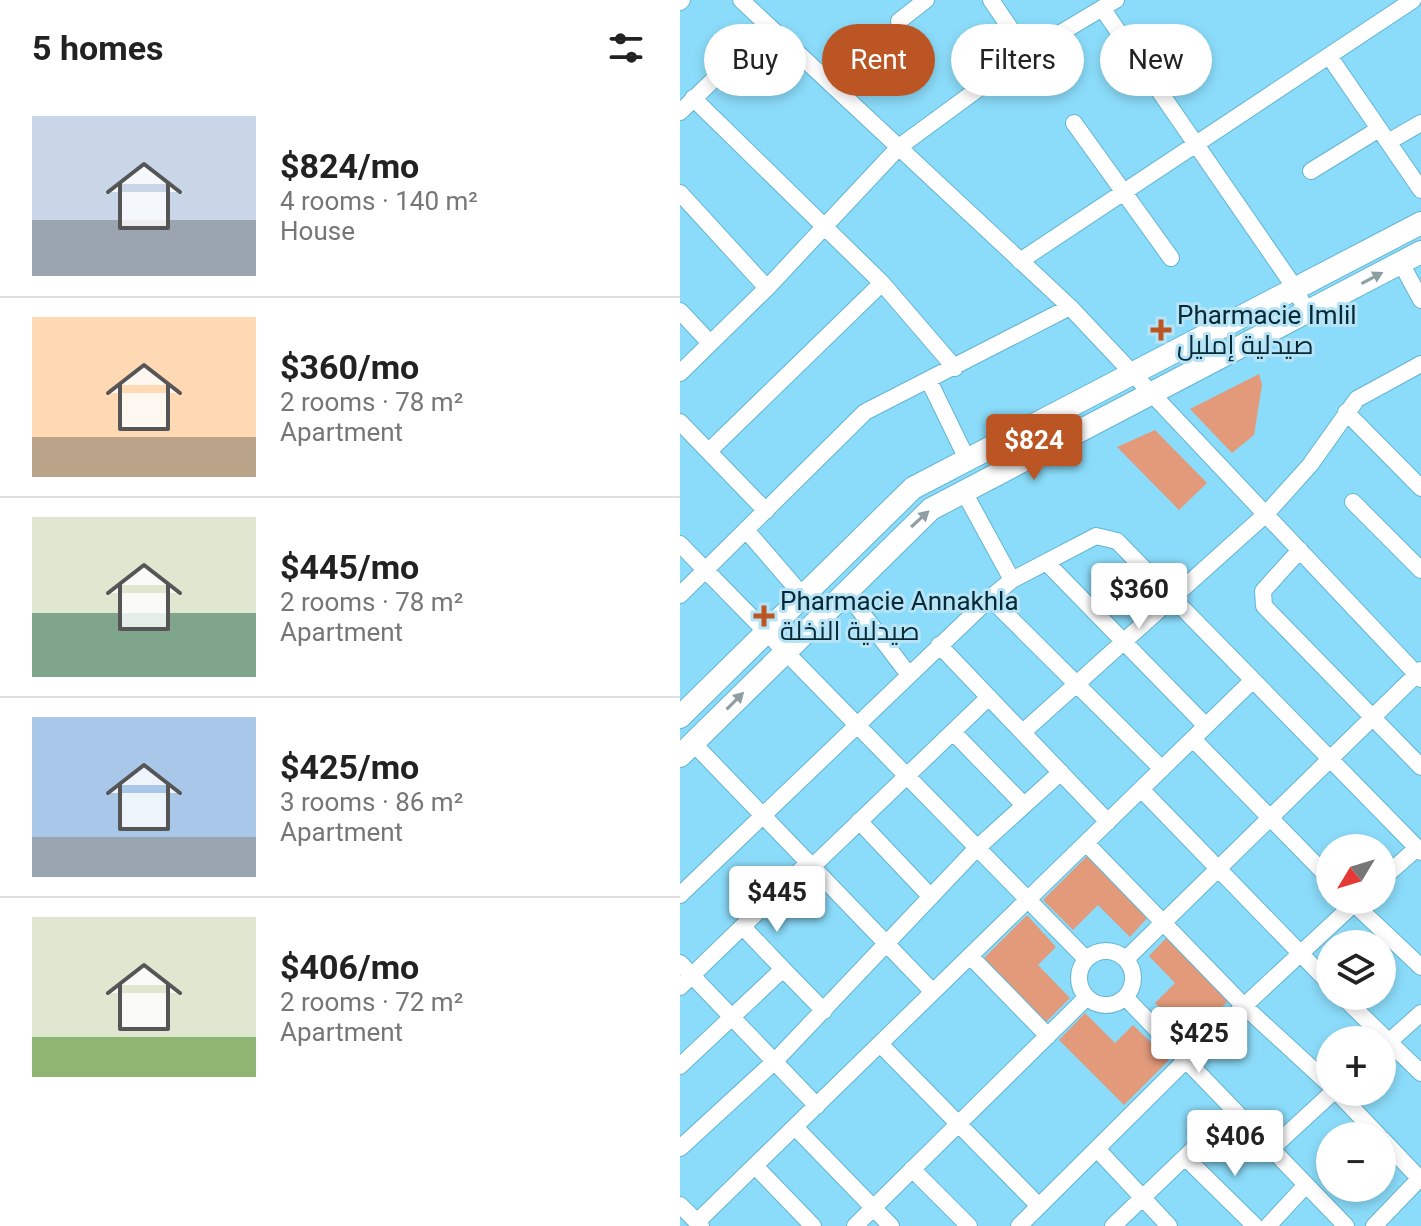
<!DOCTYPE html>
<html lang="en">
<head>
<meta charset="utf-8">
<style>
	:root { --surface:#fff; --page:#f2f2f2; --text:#222; --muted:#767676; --line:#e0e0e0; --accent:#bb5624 }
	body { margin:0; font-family:Roboto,Cairo,sans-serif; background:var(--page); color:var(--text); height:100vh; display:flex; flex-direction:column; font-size:30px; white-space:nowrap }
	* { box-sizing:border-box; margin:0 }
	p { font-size:26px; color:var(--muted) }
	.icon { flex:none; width:44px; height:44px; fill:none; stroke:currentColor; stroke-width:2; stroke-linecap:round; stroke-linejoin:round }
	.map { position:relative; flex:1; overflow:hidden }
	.side { display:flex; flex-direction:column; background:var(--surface); width:680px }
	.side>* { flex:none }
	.top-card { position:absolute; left:24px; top:24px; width:596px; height:72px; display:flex; gap:16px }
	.needle { width:52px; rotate:232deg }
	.buttons { position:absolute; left:636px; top:834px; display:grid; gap:16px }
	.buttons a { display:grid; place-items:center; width:80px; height:80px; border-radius:50%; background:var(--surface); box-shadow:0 4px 12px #0003; font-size:40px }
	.price { position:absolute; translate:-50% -68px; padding:0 18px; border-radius:8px; background:#fff; color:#222; font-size:26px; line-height:52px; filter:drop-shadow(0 2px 4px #0008) }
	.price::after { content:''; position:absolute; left:50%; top:48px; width:24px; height:18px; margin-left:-12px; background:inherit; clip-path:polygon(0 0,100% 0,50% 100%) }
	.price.selected { background:var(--accent); color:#fff }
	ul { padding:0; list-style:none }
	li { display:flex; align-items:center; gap:24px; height:200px; padding:0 32px }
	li+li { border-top:2px solid var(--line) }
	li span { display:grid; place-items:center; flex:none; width:224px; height:160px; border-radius:0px; color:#555 }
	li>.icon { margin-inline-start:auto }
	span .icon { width:96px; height:96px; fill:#fffc; stroke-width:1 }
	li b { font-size:34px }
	h2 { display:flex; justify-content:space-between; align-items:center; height:96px; padding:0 32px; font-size:34px }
	.tag { padding:0 28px; border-radius:36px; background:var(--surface); box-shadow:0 4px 12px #0003; font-size:28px; line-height:72px }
	.tag.selected { background:var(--accent); color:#fff }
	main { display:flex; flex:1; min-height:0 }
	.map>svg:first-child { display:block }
	.green { fill:#e29a7a }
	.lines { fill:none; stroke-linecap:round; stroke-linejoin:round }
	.street-casing { stroke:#63b4d2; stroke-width:18 }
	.secondary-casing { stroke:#63b4d2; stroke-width:24 }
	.street { stroke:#fff; stroke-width:16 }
	.secondary { stroke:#fff; stroke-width:22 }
	.oneway { fill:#8e9fa4 }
	.poi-dot { fill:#bb5624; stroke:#b6e4f6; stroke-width:3 }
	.labels { text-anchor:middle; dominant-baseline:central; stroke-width:6; stroke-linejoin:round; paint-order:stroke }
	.poi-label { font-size:26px; fill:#052935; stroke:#b6e4f6; text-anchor:start }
</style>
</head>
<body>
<main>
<section class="side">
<h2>5 homes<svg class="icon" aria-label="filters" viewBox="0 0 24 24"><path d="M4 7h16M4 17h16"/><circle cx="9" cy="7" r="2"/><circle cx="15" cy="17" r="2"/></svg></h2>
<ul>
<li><span style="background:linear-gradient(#c9d6e8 65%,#9aa5b1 0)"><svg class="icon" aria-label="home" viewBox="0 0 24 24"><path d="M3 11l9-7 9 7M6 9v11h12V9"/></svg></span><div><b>$824/mo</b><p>4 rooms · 140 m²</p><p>House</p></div></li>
<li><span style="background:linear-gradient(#ffd9b3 75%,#b9a48a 0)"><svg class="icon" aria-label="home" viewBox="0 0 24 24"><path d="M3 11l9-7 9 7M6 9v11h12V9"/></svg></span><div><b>$360/mo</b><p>2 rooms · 78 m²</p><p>Apartment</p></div></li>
<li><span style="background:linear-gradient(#dfe7d0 60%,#7fa58c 0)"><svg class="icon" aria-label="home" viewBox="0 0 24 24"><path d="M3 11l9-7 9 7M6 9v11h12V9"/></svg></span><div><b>$445/mo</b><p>2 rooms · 78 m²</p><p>Apartment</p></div></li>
<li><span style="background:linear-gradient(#a9c7e8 75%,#9aa5b1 0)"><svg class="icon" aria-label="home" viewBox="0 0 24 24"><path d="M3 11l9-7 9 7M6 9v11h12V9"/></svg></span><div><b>$425/mo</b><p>3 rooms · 86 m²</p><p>Apartment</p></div></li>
<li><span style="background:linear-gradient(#dfe7d0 75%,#8fb573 0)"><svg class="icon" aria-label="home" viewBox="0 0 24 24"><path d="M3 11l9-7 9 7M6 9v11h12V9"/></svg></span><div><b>$406/mo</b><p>2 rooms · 72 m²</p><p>Apartment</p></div></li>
</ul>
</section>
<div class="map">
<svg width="741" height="1226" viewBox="0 0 741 1226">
	<rect width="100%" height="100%" fill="#8bdcfa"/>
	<path class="green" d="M 579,374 L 582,385 L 574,435 L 552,453 L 510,409 Z
		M 475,430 L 527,483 L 499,510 L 437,447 Z
		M 409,854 L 469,916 L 450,937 L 418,905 L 393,930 L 363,900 Z
		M 347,915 L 376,947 L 358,965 L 390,998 L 364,1024 L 301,961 Z
		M 489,935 L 551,998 L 510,1039 L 475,1003 L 495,983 L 469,956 Z
		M 405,1013 L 435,1043 L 453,1025 L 489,1060 L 444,1105 L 379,1040 Z"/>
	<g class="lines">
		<defs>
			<path id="street" d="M 61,0 L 390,307 L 741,679
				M 311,0 L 347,53
				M 0,2 L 2,0
				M 422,8 L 615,288 L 627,313
				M 219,21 L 246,0
				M 649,56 L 741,190
				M 13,98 L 202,283 L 275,368
				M 0,112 L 89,26
				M 394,123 L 491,258
				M 708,142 L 741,123
				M 631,171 L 699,129
				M 0,193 L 87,288
				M 340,261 L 733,0
				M 721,263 L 741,300
				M 0,311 L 30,343
				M 0,373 L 87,288 L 219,147 L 347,53 L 436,0
				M 249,381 L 287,459
				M 666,412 L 741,488
				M 0,422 L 86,511
				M 29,451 L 202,283
				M 284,492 L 332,580
				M 673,502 L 741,570
				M 66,530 L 123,596
				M 0,544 L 406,959
				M 620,550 L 583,591 L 584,606 L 741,767
				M 366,562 L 526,726
				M 166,592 L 229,675
				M 0,595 L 185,412 L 390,307
				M 310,598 L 482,769
				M 259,645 L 428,822
				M 273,732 L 343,804
				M 343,732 L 586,514 L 630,465 L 677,399 L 741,364
				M 513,739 L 650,879
				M 13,743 L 253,992
				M 461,789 L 650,984
				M 179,821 L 251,897
				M 406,843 L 565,1007 L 650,1085
				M 132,867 L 309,697
				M 702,879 L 737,848
				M 0,895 L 310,598 L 332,580 L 416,536 L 437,541 L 741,852
				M 670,900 L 741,967
				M 63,927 L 103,969
				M399 978a27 27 0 1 1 54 0a27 27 0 1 1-54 0Z
				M 290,956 L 368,1036
				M 446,959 L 741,670
				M 0,963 L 137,1106
				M 0,987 L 128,863
				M 662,996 L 741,1073
				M 446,998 L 666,1226
				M 200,1044 L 359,1206
				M 702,1048 L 741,1013
				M 0,1066 L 103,969 L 144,1011
				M 657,1092 L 699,1136
				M 115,1127 L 211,1226
				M 702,1139 L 741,1180
				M 0,1148 L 95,1061 L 296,849 L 381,772
				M 417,1149 L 489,1226
				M 591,1149 L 653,1092
				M 507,1159 L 575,1226
				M 75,1166 L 133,1226
				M 232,1169 L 289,1226
				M 0,1205 L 21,1226
				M 17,1222 L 572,681
				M 175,1226 L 407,997
				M 339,1226 L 506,1060 L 678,900
				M 433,1226 L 554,1110
				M 588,1226 L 626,1185
				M 694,1226 L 741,1177"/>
			<path id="secondary" d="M 0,717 L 233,488 L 741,223
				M 0,756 L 251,509 L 741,252"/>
		</defs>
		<use href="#street" class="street-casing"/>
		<use href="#secondary" class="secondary-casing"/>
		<use href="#street" class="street"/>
		<use href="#secondary" class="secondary"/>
	</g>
	<defs><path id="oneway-solid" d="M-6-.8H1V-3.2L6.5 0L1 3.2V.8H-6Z" transform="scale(2)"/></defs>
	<g class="oneway">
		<use href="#oneway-solid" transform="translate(692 278) rotate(-28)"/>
		<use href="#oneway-solid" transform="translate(240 519) rotate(-42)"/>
		<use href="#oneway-solid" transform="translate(55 701) rotate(-45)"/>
	</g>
	<g class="poi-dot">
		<path d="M477 318h8v8h8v8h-8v8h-8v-8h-8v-8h8z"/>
		<path d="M80 604h8v8h8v8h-8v8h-8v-8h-8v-8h8z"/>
	</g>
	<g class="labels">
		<g class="poi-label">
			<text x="497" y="315">Pharmacie Imlil<tspan x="497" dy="30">صيدلية إمليل</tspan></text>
			<text x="100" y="601">Pharmacie Annakhla<tspan x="100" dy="30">صيدلية النخلة</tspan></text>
		</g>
	</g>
</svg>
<div class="buttons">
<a><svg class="needle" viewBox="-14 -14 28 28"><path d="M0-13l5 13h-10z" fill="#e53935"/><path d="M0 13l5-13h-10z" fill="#767676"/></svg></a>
<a><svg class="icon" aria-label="layers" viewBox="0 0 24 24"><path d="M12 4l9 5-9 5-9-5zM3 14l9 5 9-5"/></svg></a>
<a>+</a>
<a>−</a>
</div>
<b class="price selected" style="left:354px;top:482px">$824</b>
<b class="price" style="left:459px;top:631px">$360</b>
<b class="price" style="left:97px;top:934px">$445</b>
<b class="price" style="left:519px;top:1075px">$425</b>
<b class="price" style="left:555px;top:1178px">$406</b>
<div class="top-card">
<a class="tag">Buy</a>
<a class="tag selected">Rent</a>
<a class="tag">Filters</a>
<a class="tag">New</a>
</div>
</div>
</main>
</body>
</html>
